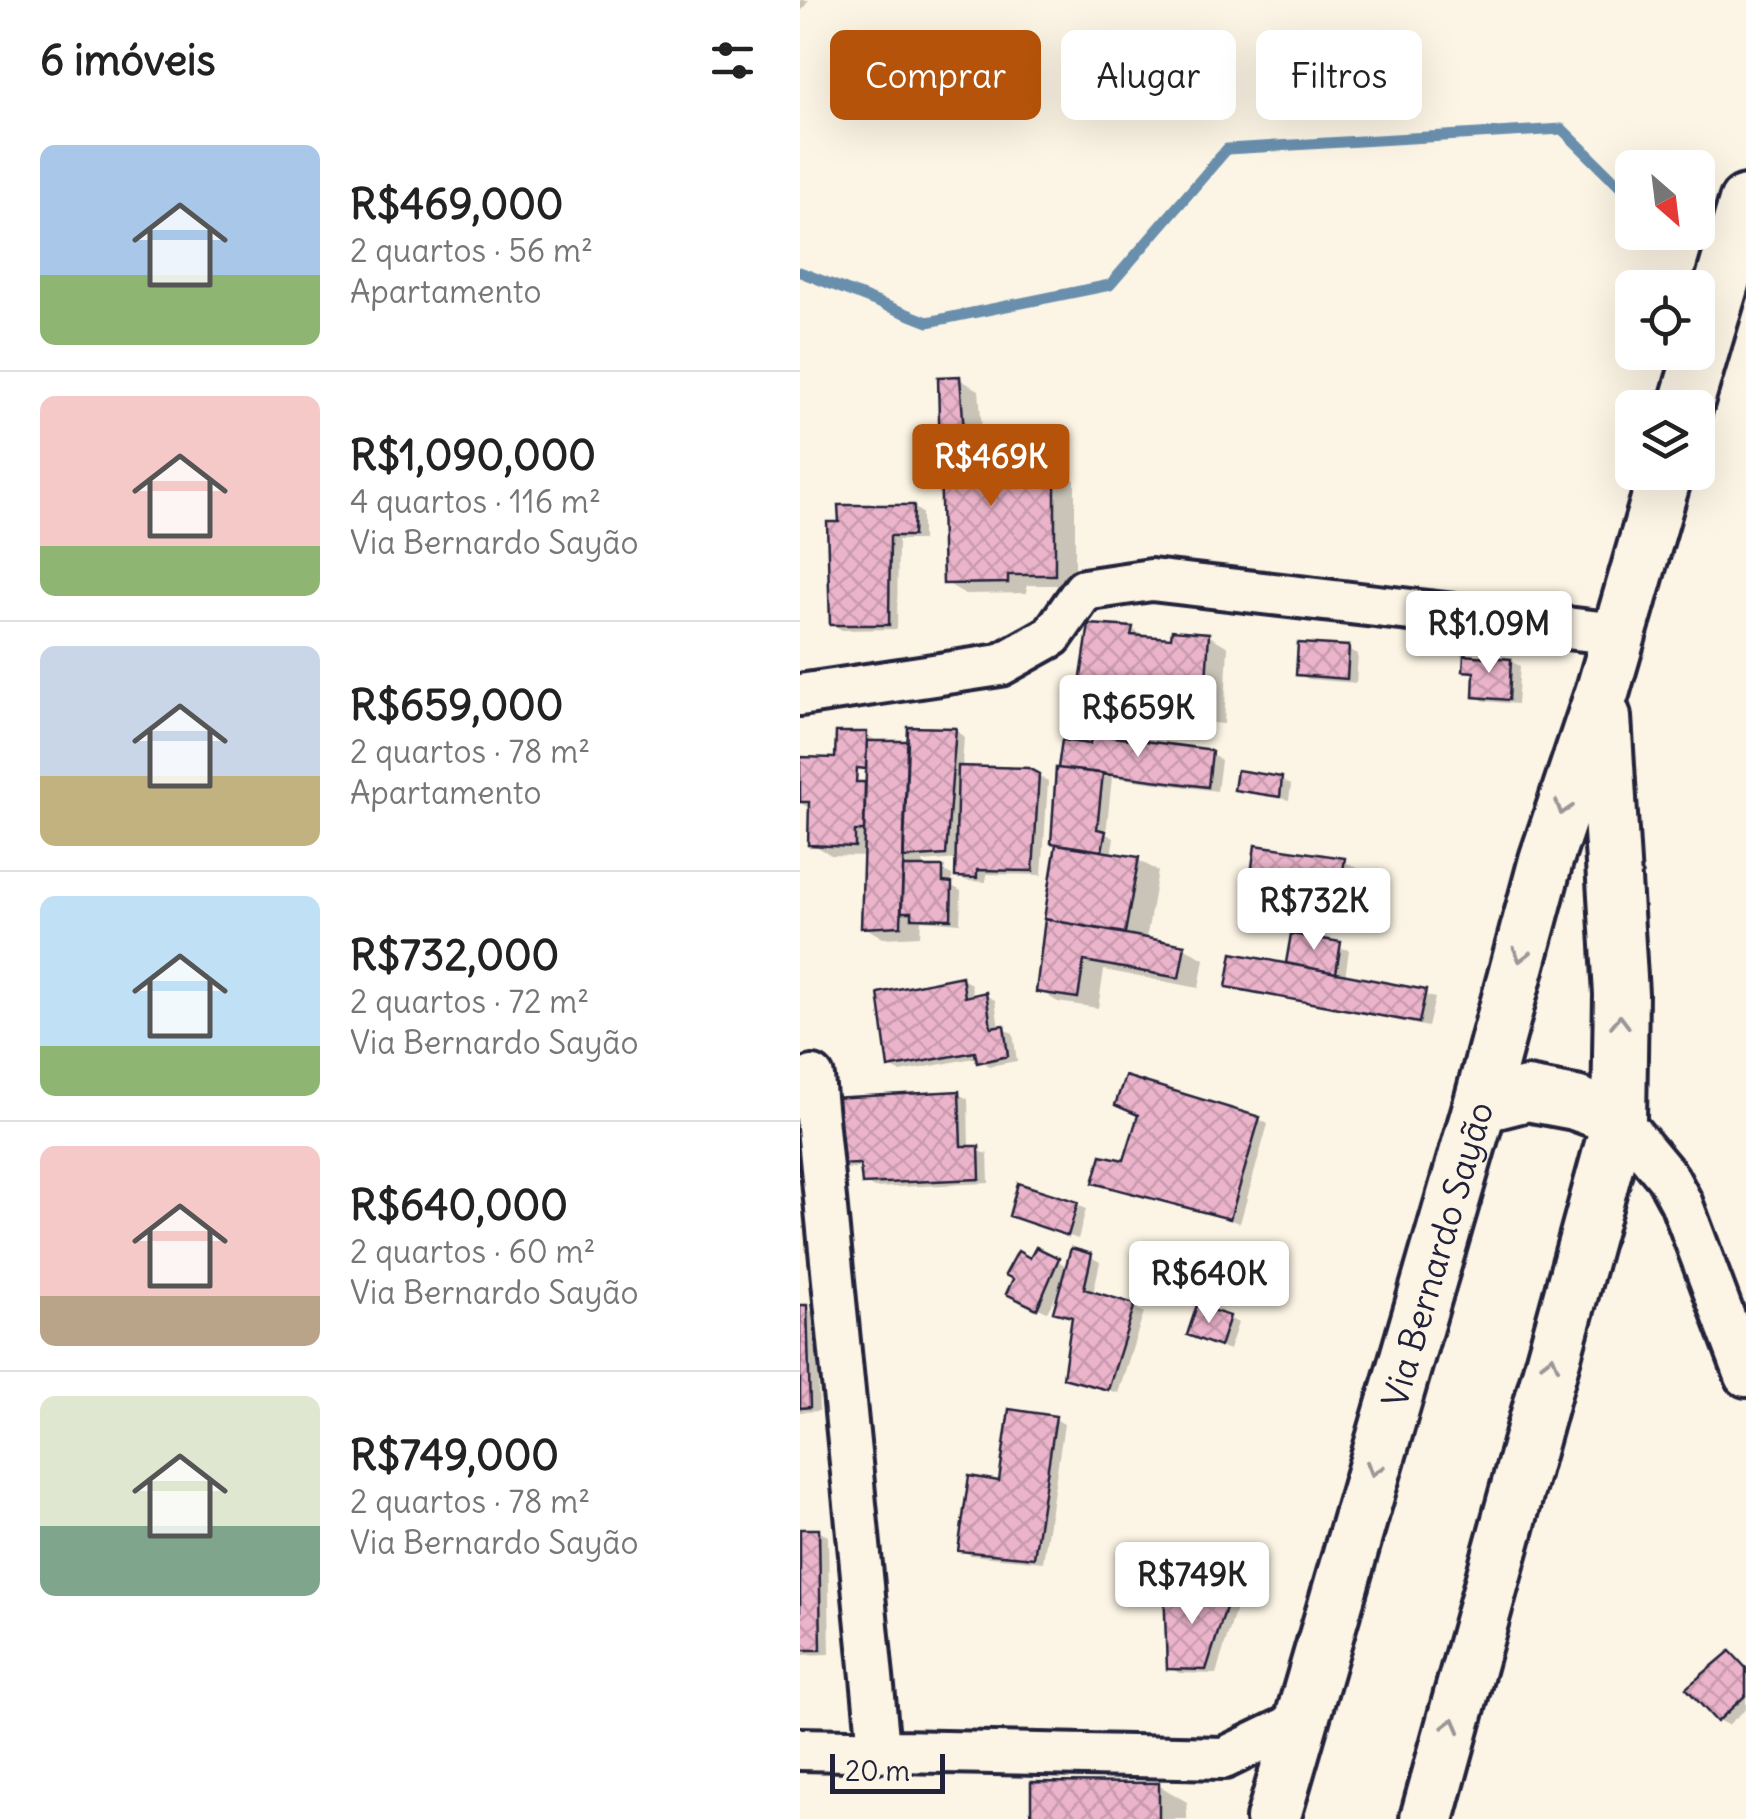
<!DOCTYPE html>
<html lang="pt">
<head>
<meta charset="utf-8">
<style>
	:root { --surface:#fff; --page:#f6f6f6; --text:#222; --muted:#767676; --line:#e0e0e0; --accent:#b45309 }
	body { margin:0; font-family:Delius,sans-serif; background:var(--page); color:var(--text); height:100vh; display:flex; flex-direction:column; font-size:38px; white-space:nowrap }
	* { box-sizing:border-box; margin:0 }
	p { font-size:32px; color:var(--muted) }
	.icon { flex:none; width:55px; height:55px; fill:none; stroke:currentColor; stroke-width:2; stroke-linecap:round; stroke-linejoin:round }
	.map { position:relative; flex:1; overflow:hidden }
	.drawer { display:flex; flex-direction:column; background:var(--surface); width:800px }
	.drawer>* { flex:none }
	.hud { position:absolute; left:30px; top:30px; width:765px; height:90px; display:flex; gap:20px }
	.needle { width:65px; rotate:152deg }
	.fabs { position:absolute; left:815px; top:150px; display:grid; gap:20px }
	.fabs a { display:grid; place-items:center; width:100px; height:100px; border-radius:15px; background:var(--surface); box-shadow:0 10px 40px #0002; font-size:50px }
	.scale { position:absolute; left:30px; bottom:25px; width:115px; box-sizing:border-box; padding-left:10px; border:5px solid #22223b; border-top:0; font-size:28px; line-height:35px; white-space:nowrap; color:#22223b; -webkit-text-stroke:8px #fcf5e5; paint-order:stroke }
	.price { position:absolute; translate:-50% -85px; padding:0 22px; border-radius:10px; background:#fff; color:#222; font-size:32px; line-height:65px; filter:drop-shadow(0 2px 5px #0008) }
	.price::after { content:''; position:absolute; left:50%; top:60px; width:30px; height:22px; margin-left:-15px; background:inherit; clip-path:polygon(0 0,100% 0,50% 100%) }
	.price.selected { background:var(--accent); color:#fff }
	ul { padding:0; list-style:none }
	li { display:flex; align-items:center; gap:30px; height:250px; padding:0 40px }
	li+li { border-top:2px solid var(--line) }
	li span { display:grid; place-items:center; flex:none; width:280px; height:200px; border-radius:15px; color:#555 }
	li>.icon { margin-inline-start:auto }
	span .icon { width:120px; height:120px; fill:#fffc; stroke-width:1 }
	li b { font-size:42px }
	h2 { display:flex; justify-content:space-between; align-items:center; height:120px; padding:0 40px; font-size:42px }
	.chip { padding:0 35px; border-radius:15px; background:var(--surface); box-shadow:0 10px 40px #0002; font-size:35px; line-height:90px }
	.chip.selected { background:var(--accent); color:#fff }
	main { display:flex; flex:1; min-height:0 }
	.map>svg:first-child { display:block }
	.shadow { fill:#0003; fill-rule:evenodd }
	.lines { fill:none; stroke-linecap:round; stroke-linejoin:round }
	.stream { stroke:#698fad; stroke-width:11 }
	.building { fill:url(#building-cross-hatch); stroke:#22223b; stroke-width:2.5 }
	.minor-casing { stroke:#22223b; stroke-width:48 }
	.major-casing { stroke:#22223b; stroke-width:60 }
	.minor { stroke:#fcf5e5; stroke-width:40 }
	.major { stroke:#fcf5e5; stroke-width:52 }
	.oneway { stroke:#9a9698 }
	.labels { text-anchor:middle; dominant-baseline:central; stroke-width:8; stroke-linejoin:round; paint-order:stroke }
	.street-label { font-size:35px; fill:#22223b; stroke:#fcf5e5 }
</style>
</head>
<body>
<main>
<section class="drawer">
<h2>6 imóveis<svg class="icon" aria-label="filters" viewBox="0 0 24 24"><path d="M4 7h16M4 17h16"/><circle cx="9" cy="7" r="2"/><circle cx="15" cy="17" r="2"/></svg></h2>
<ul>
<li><span style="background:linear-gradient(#a9c7e8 65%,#8fb573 0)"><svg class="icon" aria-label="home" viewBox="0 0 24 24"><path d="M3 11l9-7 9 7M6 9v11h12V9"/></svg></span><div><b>R$469,000</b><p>2 quartos · 56 m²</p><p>Apartamento</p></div></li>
<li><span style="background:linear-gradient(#f6c9c9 75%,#8fb573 0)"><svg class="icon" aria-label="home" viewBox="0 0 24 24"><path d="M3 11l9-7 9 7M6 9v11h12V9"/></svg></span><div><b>R$1,090,000</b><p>4 quartos · 116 m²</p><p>Via Bernardo Sayão</p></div></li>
<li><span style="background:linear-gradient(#c9d6e8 65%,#c2b280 0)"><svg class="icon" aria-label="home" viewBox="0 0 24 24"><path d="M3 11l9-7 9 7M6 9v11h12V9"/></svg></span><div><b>R$659,000</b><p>2 quartos · 78 m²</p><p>Apartamento</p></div></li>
<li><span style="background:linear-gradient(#bfe0f5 75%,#8fb573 0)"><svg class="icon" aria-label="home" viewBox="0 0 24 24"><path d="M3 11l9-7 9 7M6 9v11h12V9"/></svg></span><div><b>R$732,000</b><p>2 quartos · 72 m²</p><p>Via Bernardo Sayão</p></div></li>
<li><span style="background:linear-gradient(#f6c9c9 75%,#b9a48a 0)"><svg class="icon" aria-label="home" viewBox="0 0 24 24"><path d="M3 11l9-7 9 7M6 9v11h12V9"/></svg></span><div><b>R$640,000</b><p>2 quartos · 60 m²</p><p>Via Bernardo Sayão</p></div></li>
<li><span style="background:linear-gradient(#dfe7d0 65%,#7fa58c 0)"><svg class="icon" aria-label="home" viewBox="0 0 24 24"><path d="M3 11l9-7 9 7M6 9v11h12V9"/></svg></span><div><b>R$749,000</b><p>2 quartos · 78 m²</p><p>Via Bernardo Sayão</p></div></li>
</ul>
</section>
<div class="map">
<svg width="946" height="1819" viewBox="0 0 946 1819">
	<defs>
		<pattern id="building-cross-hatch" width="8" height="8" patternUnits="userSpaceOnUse" patternTransform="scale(2.5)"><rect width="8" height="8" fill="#ebb4ca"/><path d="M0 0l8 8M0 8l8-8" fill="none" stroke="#c99aae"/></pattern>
	</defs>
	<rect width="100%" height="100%" fill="#fcf5e5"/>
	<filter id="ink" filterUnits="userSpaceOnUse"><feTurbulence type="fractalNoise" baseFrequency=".01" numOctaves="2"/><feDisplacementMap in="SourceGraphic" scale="20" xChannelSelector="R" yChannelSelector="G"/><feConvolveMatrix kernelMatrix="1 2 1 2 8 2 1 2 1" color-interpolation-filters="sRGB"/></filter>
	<g filter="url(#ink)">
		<path class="shadow" d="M 0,0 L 9,0 L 0,13 Z
			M 159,379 L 179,390 L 184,457 L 175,458 L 175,468 L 255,468 L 275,480 L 275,585 L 227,585 L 227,593 L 165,594 L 145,582 Z
			M 113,507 L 122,513 L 122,540 L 98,540 L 97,629 L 42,630 L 32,624 L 41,525 Z
			M 332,629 L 349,639 L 408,635 L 428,647 L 424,724 L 299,713 L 280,701 Z
			M 548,649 L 558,654 L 556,683 L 508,679 L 499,674 Z
			M 710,661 L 720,666 L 717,704 L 685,701 L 675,696 L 675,675 L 665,670 Z
			M 155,730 L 164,736 L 162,768 L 227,770 L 248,781 L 242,875 L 186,874 L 186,882 L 167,881 L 158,876 L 158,859 L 123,862 L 122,870 L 142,870 L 152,875 L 152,886 L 161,891 L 160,923 L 121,920 L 120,936 L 83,938 L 63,926 L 65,856 L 31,855 L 11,843 L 12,809 L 0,803 L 0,759 L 37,760 L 66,735 L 81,743 L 110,744 ZM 55,765 L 69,766 L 68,784 L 54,785 Z
			M 265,742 L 411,755 L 421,760 L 417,791 L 312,777 L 306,834 L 314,838 L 311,855 L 338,860 L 358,871 L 346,940 L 384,947 L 404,959 L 399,988 L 304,970 L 298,1008 L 258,1002 L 238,990 L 259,844 L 254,842 L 252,825 Z
			M 481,780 L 491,785 L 489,800 L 437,789 Z
			M 544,861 L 573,877 L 569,905 L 482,891 L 453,874 Z
			M 493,937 L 549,950 L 545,977 L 635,998 L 628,1027 L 429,986 L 488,966 Z
			M 162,979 L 171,984 L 173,997 L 185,995 L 195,1000 L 199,1028 L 213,1033 L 217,1061 L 189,1066 L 179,1057 L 100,1072 L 90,1067 Z
			M 158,1094 L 168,1099 L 169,1148 L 188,1154 L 189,1183 L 74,1188 L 64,1182 L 63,1168 L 45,1169 L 36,1163 Z
			M 459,1119 L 468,1124 L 440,1223 L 296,1182 L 326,1163 Z
			M 277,1204 L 286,1209 L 278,1239 L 212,1215 Z
			M 291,1257 L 300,1262 L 293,1294 L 344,1312 L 318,1393 L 266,1377 L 274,1318 L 256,1311 L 265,1279 L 247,1312 L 218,1298 L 231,1262 L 258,1261 L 268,1267 Z
			M 0,1307 L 16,1313 L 19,1411 L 0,1412 Z
			M 429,1318 L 438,1323 L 429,1350 L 400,1339 Z
			M 255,1419 L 264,1424 L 243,1562 L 170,1555 L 161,1550 L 201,1484 Z
			M 18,1531 L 28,1536 L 30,1654 L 0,1655 L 0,1532 Z
			M 429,1597 L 438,1602 L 416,1674 L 379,1673 L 369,1667 Z
			M 931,1654 L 946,1666 L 946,1709 L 928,1725 L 919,1720 Z
			M 358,1785 L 387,1802 L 387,1819 L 233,1819 Z"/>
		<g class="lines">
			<path class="stream" d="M 892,232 L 923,242
				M 0,272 L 128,322 L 310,285 L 427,149 L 762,129 L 832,198"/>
		</g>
		<path class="building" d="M 160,376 L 165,447 L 156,448 L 156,466 L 255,466 L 255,575 L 208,575 L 208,583 L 143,584 L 138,377 Z
			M 38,505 L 114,505 L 113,536 L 90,536 L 89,625 L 30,625 L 27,522 L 39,522 Z
			M 289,624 L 333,627 L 331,635 L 371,638 L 372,630 L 409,633 L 404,714 L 277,703 Z
			M 498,643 L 549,646 L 547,679 L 496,675 Z
			M 664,655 L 711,659 L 709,700 L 673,697 L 674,672 L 663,671 Z
			M 108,727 L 156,728 L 146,855 L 103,858 Z
			M 36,732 L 67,732 L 66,769 L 57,768 L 56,782 L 65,782 L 64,831 L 55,831 L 55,847 L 8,845 L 9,802 L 0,802 L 0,757 L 35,758 Z
			M 291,734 L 406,749 L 412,752 L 408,787 L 258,768 L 262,740 L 290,744 Z
			M 67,741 L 108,741 L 101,926 L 61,928 Z
			M 158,766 L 228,768 L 239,774 L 233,871 L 177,870 L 177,878 L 155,877 Z
			M 256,768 L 303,773 L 297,829 L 306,831 L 302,851 L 251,843 Z
			M 437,770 L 482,777 L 480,797 L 434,790 Z
			M 256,844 L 339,857 L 325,933 L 244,919 Z
			M 455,845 L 545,858 L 540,890 L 451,875 Z
			M 103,867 L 143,867 L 143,882 L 152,883 L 151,919 L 112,918 L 112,912 L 101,912 Z
			M 245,919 L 385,945 L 379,978 L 284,961 L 278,998 L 236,992 Z
			M 491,934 L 541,942 L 536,973 L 486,963 Z
			M 432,953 L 626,990 L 619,1023 L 426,987 Z
			M 162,976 L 165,997 L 186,992 L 191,1027 L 204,1025 L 208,1056 L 177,1063 L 175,1052 L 88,1068 L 78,993 Z
			M 325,1076 L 460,1117 L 430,1219 L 293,1183 L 301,1155 L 324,1160 L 338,1115 L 315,1105 Z
			M 159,1091 L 161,1146 L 179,1146 L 180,1179 L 62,1184 L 60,1164 L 33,1165 L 31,1098 Z
			M 218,1183 L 278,1202 L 268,1236 L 209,1216 Z
			M 236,1247 L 259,1258 L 237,1309 L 206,1294 L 213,1279 L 205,1275 L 218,1251 L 230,1258 Z
			M 271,1248 L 292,1254 L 284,1289 L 335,1304 L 308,1390 L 263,1378 L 272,1317 L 253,1312 Z
			M 0,1305 L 7,1305 L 10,1407 L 0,1408 Z
			M 397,1305 L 430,1316 L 420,1347 L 387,1335 Z
			M 209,1409 L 256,1416 L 234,1558 L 158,1551 L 169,1476 L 199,1481 Z
			M 0,1529 L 19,1529 L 21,1650 L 0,1650 Z
			M 364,1587 L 430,1595 L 406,1670 L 367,1669 Z
			M 930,1651 L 946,1668 L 946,1695 L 917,1722 L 886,1688 Z
			M 231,1782 L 359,1783 L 359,1819 L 231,1819 Z"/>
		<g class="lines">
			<defs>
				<path id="minor" d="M 0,695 L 200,665 L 252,636 L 284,590 L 351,580 L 818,634
					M 13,1077 L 79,1748
					M 819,1119 L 868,1178 L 881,1202 L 946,1376
					M 0,1749 L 424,1758 L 499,1722"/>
				<g id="major">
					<path d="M 885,408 L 946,202"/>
					<path d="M 680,1106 L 727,1094 L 775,1103 L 819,1119"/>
					<path id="s1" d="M 473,1819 L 680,1106 L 746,860 L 803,690 L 866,472"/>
					<path d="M 627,1819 L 819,1119 L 821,994 L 804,717"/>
				</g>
			</defs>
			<use href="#minor" class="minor-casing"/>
			<use href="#major" class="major-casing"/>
			<use href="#minor" class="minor"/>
			<use href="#major" class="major"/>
		</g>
		<defs><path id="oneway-chevron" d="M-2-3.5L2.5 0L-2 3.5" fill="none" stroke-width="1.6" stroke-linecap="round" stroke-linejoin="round" transform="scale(2.5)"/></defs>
		<g class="oneway">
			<use href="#oneway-chevron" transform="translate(763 808) rotate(108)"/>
			<use href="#oneway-chevron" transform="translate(721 955) rotate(105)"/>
			<use href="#oneway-chevron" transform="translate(820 1022) rotate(-89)"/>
			<use href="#oneway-chevron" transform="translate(751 1362) rotate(-75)"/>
			<use href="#oneway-chevron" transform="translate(574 1469) rotate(106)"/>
			<use href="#oneway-chevron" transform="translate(652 1725) rotate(-75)"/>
		</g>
	</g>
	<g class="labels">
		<g class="street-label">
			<text stroke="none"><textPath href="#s1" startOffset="588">Via Bernardo Sayão</textPath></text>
		</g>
	</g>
</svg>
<div class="fabs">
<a><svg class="needle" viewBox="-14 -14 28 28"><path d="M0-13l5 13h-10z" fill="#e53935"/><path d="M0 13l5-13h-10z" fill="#767676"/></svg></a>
<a><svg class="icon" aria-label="locate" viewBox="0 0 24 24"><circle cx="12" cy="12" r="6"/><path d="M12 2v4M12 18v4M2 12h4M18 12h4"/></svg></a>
<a><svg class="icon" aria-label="layers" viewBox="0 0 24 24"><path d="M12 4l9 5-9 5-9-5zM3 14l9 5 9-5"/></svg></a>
</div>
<div class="scale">20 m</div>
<b class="price selected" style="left:191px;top:509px">R$469K</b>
<b class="price" style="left:689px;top:676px">R$1.09M</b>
<b class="price" style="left:338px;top:760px">R$659K</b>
<b class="price" style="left:514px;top:953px">R$732K</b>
<b class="price" style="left:409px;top:1326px">R$640K</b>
<b class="price" style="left:392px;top:1627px">R$749K</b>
<div class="hud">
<a class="chip selected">Comprar</a>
<a class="chip">Alugar</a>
<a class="chip">Filtros</a>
</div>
</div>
</main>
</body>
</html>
